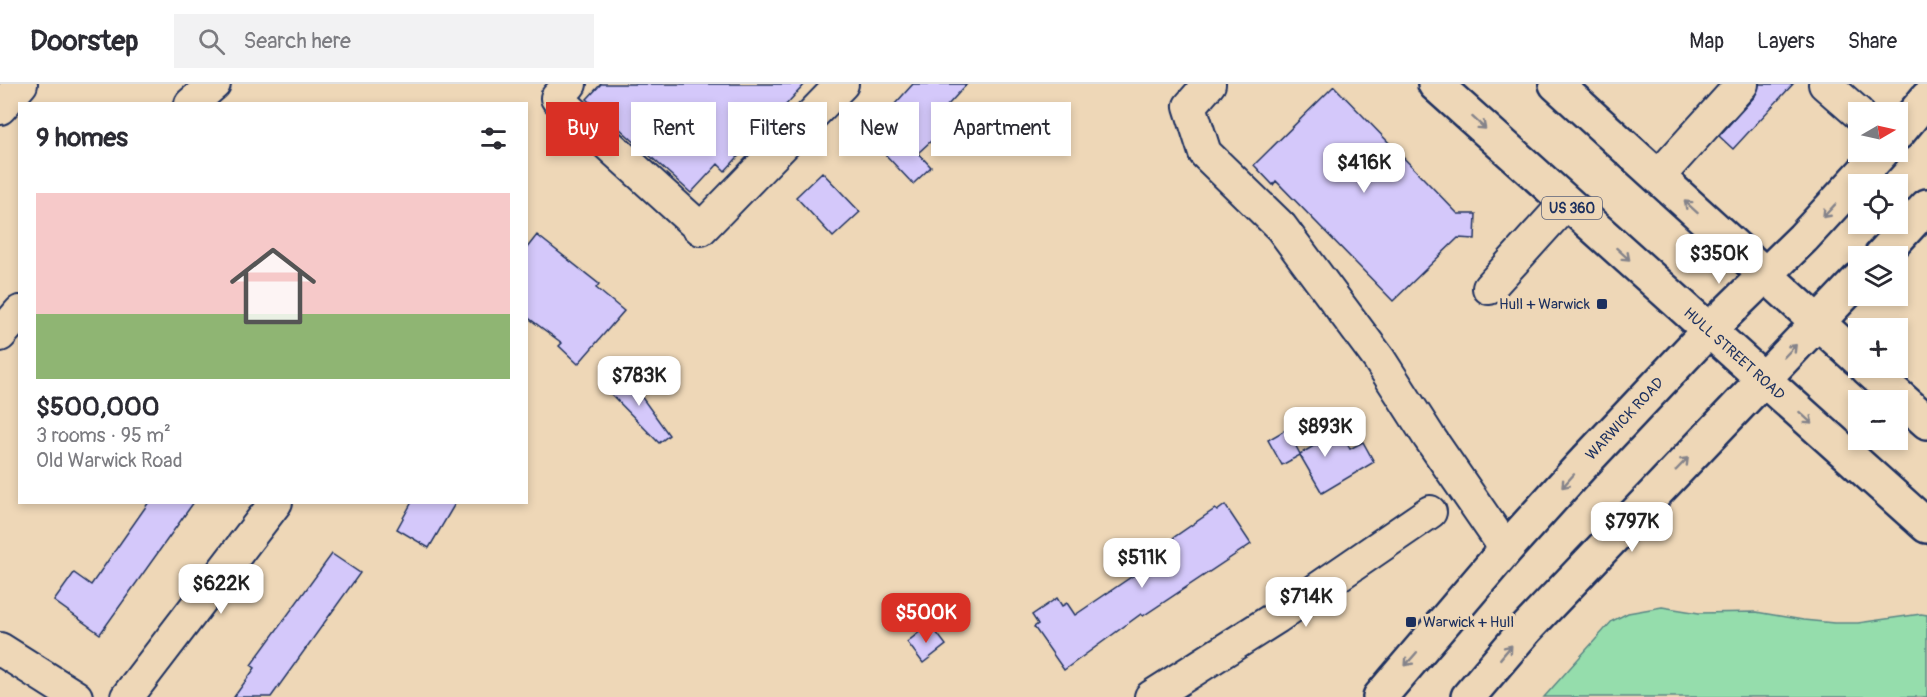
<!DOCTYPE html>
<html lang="en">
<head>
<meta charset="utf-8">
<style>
	:root { --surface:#fff; --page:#f2f2f3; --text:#2b2b33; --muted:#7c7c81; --line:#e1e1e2; --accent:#d93025 }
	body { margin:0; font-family:Pangolin,sans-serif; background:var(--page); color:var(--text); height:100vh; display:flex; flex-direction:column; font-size:22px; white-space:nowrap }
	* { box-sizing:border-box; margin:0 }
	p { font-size:20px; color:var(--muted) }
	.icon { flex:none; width:33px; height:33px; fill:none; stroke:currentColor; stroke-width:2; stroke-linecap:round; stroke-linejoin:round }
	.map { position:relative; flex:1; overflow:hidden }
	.side { position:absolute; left:18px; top:18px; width:510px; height:402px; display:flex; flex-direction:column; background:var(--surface); border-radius:0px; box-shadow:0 3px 9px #0003 }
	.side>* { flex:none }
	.top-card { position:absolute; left:546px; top:18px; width:570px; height:54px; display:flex; gap:12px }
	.needle { width:39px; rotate:81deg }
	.controls { position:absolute; left:1848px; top:18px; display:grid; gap:12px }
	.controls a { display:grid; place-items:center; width:60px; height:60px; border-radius:0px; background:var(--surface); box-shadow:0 3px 9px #0003; font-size:30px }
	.price { position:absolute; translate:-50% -51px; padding:0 14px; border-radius:12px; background:#fff; color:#222; font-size:20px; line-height:39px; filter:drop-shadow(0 2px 3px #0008) }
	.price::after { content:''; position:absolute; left:50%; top:36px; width:18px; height:14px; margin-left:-9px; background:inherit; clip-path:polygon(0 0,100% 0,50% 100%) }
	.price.current { background:var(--accent); color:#fff }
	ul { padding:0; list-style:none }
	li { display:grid; align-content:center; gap:12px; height:318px; padding:0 18px }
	li span { display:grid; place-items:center; height:186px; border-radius:0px; color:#555 }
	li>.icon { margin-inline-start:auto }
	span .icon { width:108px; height:108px; fill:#fffc; stroke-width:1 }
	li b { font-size:26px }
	h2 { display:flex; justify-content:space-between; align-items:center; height:72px; padding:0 18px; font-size:26px }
	.pill { padding:0 21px; border-radius:0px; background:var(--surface); box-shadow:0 3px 9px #0003; font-size:21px; line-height:54px }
	.pill.current { background:var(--accent); color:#fff }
	header { display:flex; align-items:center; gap:36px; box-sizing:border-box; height:84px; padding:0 30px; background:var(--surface); border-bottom:2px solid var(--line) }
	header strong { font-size:28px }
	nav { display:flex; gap:33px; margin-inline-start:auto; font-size:21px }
	.search { width:420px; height:54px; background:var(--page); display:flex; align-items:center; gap:15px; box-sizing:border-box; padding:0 21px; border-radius:0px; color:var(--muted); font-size:22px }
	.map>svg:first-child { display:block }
	.green { fill:#95ddac; stroke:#588685; stroke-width:1.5 }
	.building { fill:#d4c8fa; stroke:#1b2f5e; stroke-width:1.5 }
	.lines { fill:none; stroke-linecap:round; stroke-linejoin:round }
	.minor-casing { stroke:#1b2f5e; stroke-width:36 }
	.major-casing { stroke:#1b2f5e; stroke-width:38 }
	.minor { stroke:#eed7b7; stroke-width:32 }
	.major { stroke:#eed7b7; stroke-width:33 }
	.oneway { stroke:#84838a }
	.poi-dot { fill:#1b2f5e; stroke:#eed7b7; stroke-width:2 }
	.labels { text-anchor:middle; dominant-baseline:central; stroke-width:6; stroke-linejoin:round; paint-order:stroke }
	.shield { fill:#eed7b7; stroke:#5a6179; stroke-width:1.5 }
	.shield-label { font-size:14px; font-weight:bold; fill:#1b2f5e }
	.poi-label { font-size:15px; fill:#1b2f5e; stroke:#eed7b7; text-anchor:end }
	.street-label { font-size:15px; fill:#1b2f5e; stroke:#eed7b7 }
</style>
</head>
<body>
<header>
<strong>Doorstep</strong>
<div class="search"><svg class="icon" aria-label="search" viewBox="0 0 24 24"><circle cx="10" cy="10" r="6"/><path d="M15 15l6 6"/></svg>Search here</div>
<nav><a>Map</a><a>Layers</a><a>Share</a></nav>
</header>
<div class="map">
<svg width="1927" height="613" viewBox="0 0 1927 613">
	<rect width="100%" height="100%" fill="#eed7b7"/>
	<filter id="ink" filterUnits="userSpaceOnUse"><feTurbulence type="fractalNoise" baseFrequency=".0167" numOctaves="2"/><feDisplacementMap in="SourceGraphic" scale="12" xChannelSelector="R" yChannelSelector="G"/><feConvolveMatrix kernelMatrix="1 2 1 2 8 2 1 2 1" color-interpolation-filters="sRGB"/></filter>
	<g filter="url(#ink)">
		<path class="green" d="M 1662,523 L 1699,529 L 1756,528 L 1803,536 L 1834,539 L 1858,539 L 1921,530 L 1927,531 L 1927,613 L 1544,613 L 1612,537 L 1628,529 Z"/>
		<path class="building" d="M 601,0 L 805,0 L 725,87 L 718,80 L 691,109 L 587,15 Z
			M 913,0 L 967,0 L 947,22 L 957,33 L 918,69 L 931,83 L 913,100 L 867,51 Z
			M 1759,0 L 1793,0 L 1733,65 L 1719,52 L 1755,12 Z
			M 1334,2 L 1458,130 L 1476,130 L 1475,155 L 1458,154 L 1393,217 L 1276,97 L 1273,101 L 1254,81 Z
			M 822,88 L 860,128 L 833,153 L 796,113 Z
			M 537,151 L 599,200 L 596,204 L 624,227 L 578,280 L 559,262 L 562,259 L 526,232 L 526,165 Z
			M 636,284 L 638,308 L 669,351 L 659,359 L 611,310 Z
			M 1287,345 L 1300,370 L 1340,347 L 1350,365 L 1363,358 L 1374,378 L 1322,409 L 1300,371 L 1282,381 L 1268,356 Z
			M 149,418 L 194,418 L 100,550 L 54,517 L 74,489 L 91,501 Z
			M 412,418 L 456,418 L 429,464 L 397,445 Z
			M 1225,421 L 1251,460 L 1143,532 L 1141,530 L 1064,586 L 1034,543 L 1038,540 L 1032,531 L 1057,514 L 1062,522 L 1067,519 L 1075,531 L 1178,461 L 1173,454 L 1215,425 L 1217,427 Z
			M 332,470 L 360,489 L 271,613 L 234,613 L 255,584 L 251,581 Z
			M 930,540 L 946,561 L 923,579 L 907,558 Z"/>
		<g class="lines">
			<defs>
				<path id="minor" d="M 570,0 L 557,14 L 701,145 L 842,0
					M 1209,0 L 1190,22 L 1205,69 L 1281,143 L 1379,275 L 1429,353 L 1506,465
					M 1825,0 L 1858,29
					M 191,20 L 214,0
					M 0,24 L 21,0
					M 1658,93 L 1742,0
					M 1489,204 L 1566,119
					M 0,251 L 20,228
					M 0,565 L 76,613
					M 127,613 L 276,418
					M 1151,613 L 1277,533 L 1430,428"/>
				<path id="major" d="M 1435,0 L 1927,442
					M 1556,0 L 1858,275
					M 1898,49 L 1927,14
					M 1881,172 L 1927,122
					M 1867,284 L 1927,338
					M 1380,613 L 1506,465 L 1580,383 L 1708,247 L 1803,154 L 1882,68
					M 1468,613 L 1526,545 L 1858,196"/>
			</defs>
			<use href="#minor" class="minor-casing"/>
			<use href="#major" class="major-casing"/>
			<use href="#minor" class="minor"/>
			<use href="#major" class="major"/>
		</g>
		<defs><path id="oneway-shaft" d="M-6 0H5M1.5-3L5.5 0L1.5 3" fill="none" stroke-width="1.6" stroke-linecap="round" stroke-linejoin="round" transform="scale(1.5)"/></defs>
		<g class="oneway">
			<use href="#oneway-shaft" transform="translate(1479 39) rotate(42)"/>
			<use href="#oneway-shaft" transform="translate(1691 123) rotate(-138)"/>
			<use href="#oneway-shaft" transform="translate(1829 127) rotate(133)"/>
			<use href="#oneway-shaft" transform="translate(1623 170) rotate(42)"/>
			<use href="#oneway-shaft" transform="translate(1790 267) rotate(-46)"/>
			<use href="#oneway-shaft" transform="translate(1806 334) rotate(42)"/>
			<use href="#oneway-shaft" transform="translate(1682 380) rotate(-46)"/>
			<use href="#oneway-shaft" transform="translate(1568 397) rotate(132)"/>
			<use href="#oneway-shaft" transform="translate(1506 568) rotate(-50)"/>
			<use href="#oneway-shaft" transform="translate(1411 575) rotate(131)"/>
		</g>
	</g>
	<g class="poi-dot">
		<rect x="1596" y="214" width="12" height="12" rx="3"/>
		<rect x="1405" y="532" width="12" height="12" rx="3"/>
	</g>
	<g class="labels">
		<rect class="shield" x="1542" y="113" width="60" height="22" rx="4.5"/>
		<g class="shield-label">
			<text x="1572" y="124">US 360</text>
		</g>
		<g class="poi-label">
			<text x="1590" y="220">Hull + Warwick</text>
			<text x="1423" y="538" text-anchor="start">Warwick + Hull</text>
		</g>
		<g class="street-label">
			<text transform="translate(1734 270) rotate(42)">HULL STREET ROAD</text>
			<text transform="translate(1625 335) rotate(-47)">WARWICK ROAD</text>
		</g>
	</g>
</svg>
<div class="controls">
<a><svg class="needle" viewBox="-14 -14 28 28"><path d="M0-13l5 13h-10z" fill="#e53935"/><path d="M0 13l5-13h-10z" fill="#7c7c81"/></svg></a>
<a><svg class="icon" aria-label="locate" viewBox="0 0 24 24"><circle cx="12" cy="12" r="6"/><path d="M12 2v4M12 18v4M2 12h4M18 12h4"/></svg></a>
<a><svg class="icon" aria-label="layers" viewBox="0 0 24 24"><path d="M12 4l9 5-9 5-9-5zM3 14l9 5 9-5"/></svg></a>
<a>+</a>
<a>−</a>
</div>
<b class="price" style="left:1364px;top:110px">$416K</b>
<b class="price" style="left:1719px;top:201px">$350K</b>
<b class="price" style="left:639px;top:323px">$783K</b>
<b class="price" style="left:1325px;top:374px">$893K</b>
<b class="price" style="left:1632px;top:469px">$797K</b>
<b class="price" style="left:1142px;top:505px">$511K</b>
<b class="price" style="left:221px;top:531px">$622K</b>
<b class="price" style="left:1306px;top:544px">$714K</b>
<b class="price current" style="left:926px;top:560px">$500K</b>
<div class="top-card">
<a class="pill current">Buy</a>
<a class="pill">Rent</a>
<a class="pill">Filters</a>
<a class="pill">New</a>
<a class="pill">Apartment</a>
</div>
<section class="side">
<h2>9 homes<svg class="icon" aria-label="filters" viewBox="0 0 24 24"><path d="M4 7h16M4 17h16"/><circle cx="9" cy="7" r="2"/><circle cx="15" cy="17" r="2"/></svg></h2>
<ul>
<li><span style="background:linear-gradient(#f6c9c9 65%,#8fb573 0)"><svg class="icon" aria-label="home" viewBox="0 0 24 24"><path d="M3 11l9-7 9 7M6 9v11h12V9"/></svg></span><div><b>$500,000</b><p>3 rooms · 95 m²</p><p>Old Warwick Road</p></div></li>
</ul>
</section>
</div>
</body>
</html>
